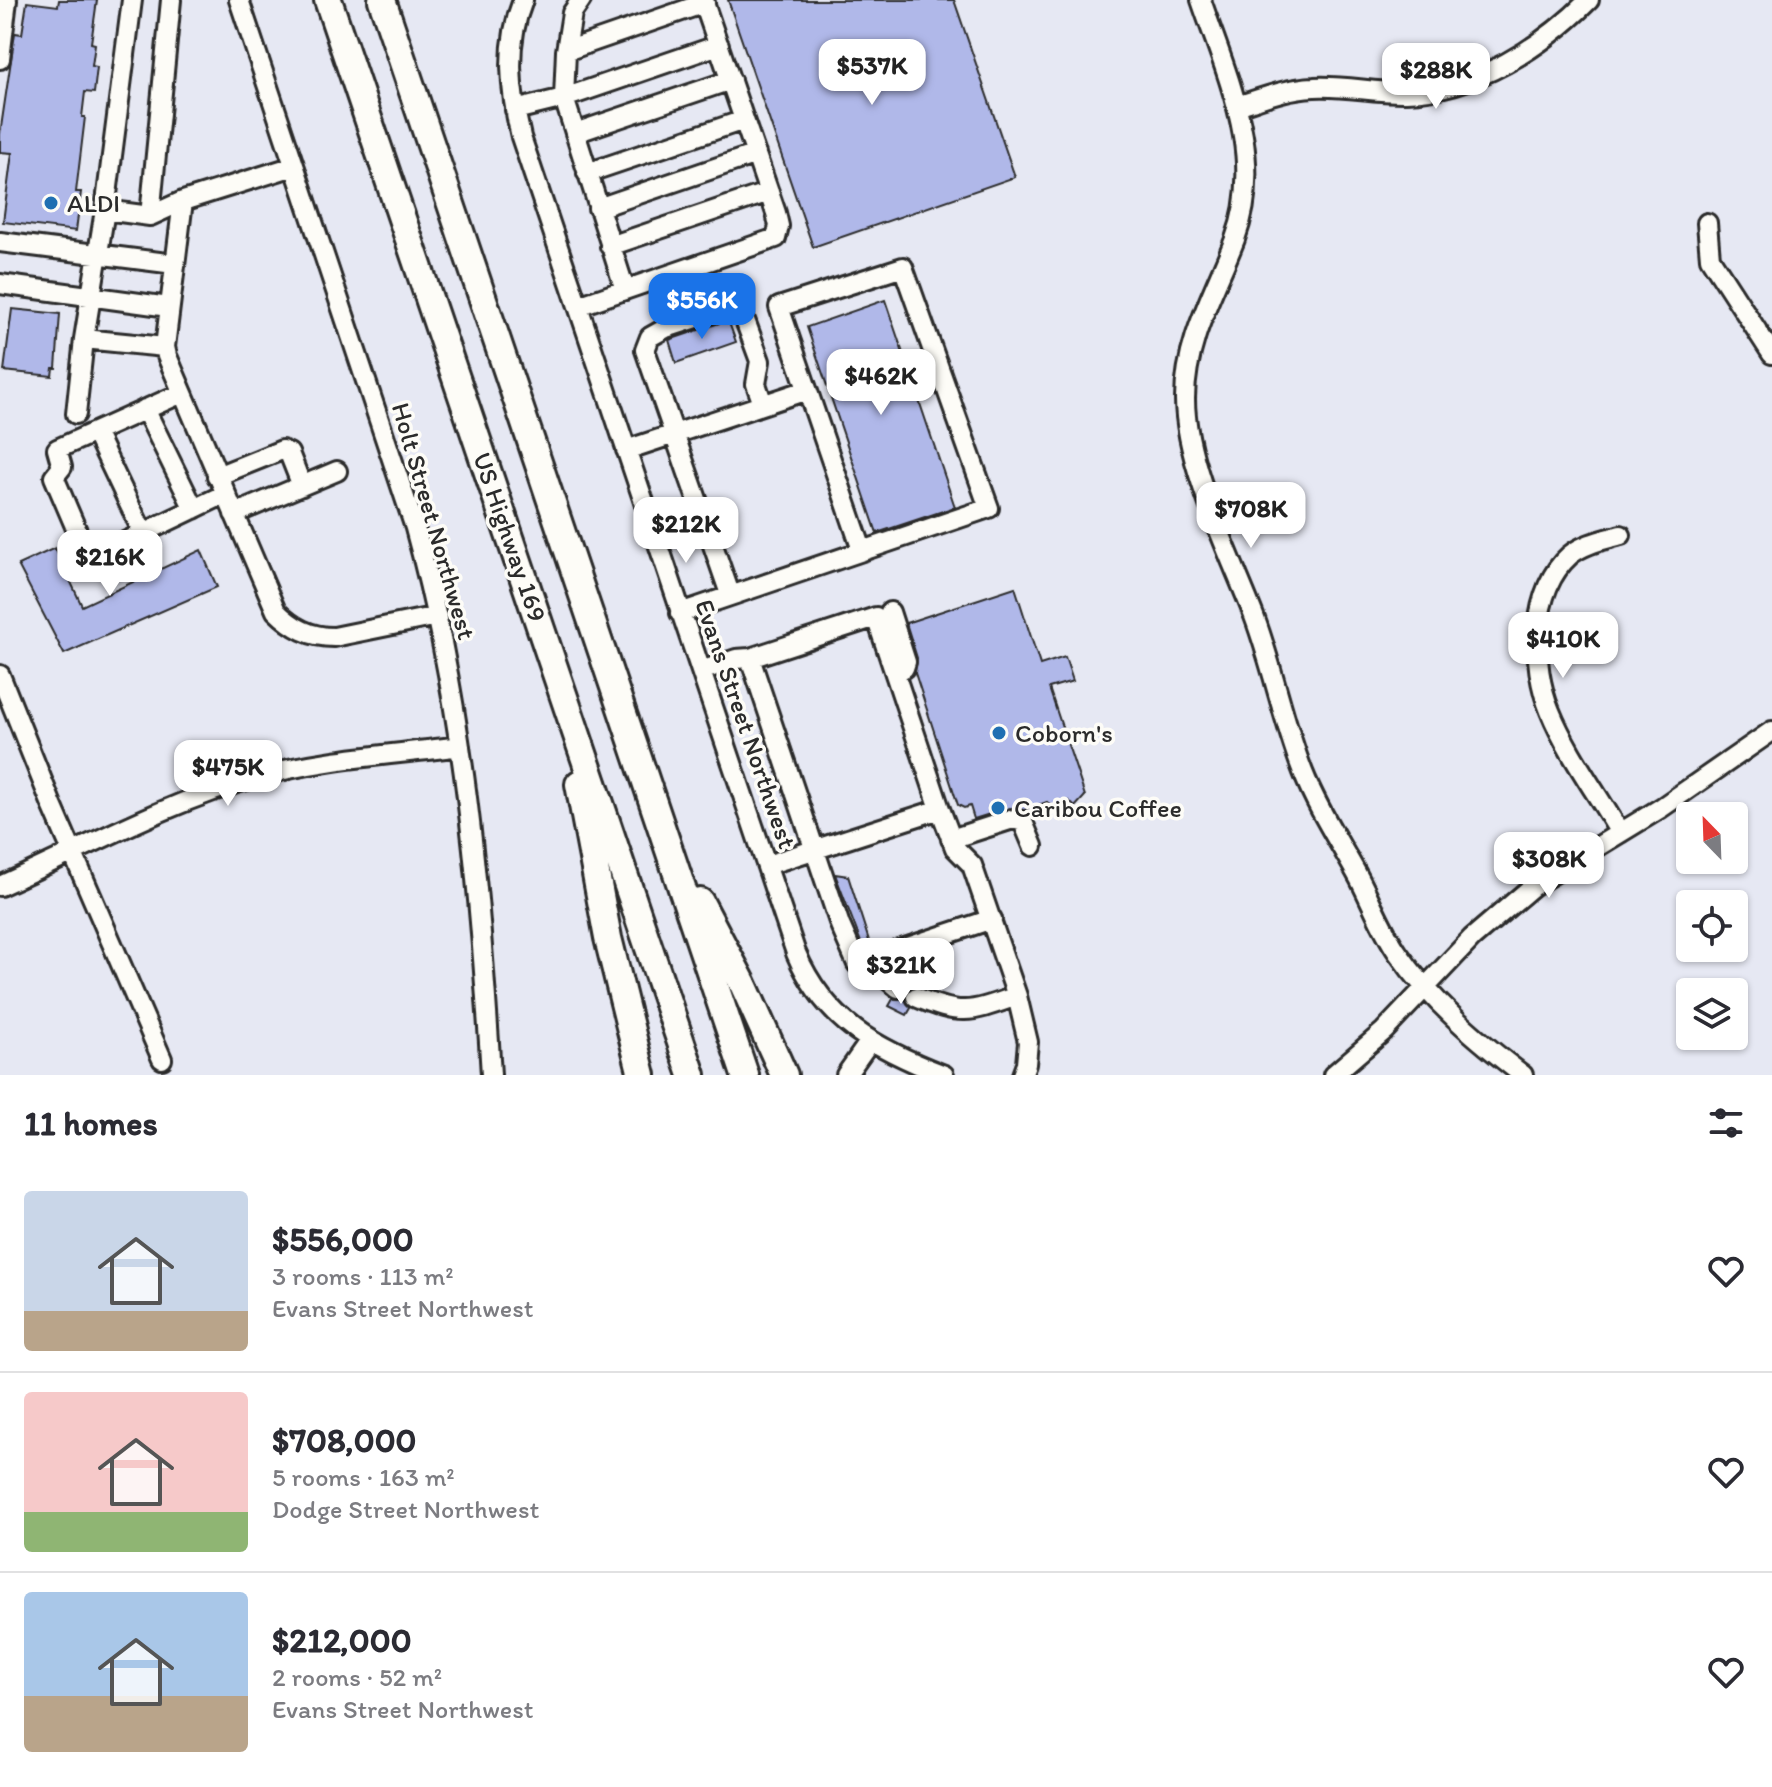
<!DOCTYPE html>
<html lang="en">
<head>
<meta charset="utf-8">
<style>
	:root { --surface:#fff; --page:#f2f2f3; --text:#2b2b33; --muted:#7c7c81; --line:#e1e1e2; --accent:#1a73e8 }
	body { margin:0; font-family:Itim,sans-serif; background:var(--page); color:var(--text); height:100vh; display:flex; flex-direction:column; font-size:30px; white-space:nowrap }
	* { box-sizing:border-box; margin:0 }
	p { font-size:26px; color:var(--muted) }
	.icon { flex:none; width:44px; height:44px; fill:none; stroke:currentColor; stroke-width:2; stroke-linecap:round; stroke-linejoin:round }
	.map { position:relative; height:1075px; overflow:hidden }
	.side { display:flex; flex-direction:column; background:var(--surface); flex:1 }
	.side>* { flex:none }
	.needle { width:52px; rotate:337deg }
	.fabs { position:absolute; left:1676px; top:802px; display:grid; gap:16px }
	.fabs a { display:grid; place-items:center; width:72px; height:72px; border-radius:8px; background:var(--surface); box-shadow:0 2px 6px #0004; font-size:40px }
	.price { position:absolute; translate:-50% -68px; padding:0 18px; border-radius:16px; background:#fff; color:#222; font-size:26px; line-height:52px; filter:drop-shadow(0 2px 4px #0008) }
	.price::after { content:''; position:absolute; left:50%; top:48px; width:24px; height:18px; margin-left:-12px; background:inherit; clip-path:polygon(0 0,100% 0,50% 100%) }
	.price.on { background:var(--accent); color:#fff }
	ul { padding:0; list-style:none }
	li { display:flex; align-items:center; gap:24px; height:200px; padding:0 24px }
	li+li { border-top:2px solid var(--line) }
	li span { display:grid; place-items:center; flex:none; width:224px; height:160px; border-radius:8px; color:#555 }
	li>.icon { margin-inline-start:auto }
	span .icon { width:96px; height:96px; fill:#fffc; stroke-width:1 }
	li b { font-size:34px }
	h2 { display:flex; justify-content:space-between; align-items:center; height:96px; padding:0 24px; font-size:34px }
	.map>svg:first-child { display:block }
	.building { fill:#b0b8e9; stroke:#2b2b2b; stroke-width:2 }
	.lines { fill:none; stroke-linecap:round; stroke-linejoin:round }
	.minor-casing { stroke:#2b2b2b; stroke-width:24 }
	.highway-casing { stroke:#2b2b2b; stroke-width:32 }
	.minor { stroke:#fdfcf7; stroke-width:18 }
	.highway { stroke:#fdfcf7; stroke-width:26 }
	.poi-dot { fill:#1f6fb2; stroke:#fdfcf7; stroke-width:3 }
	.labels { text-anchor:middle; dominant-baseline:central; stroke-width:7; stroke-linejoin:round; paint-order:stroke }
	.poi-label { font-size:26px; fill:#2b2b2b; stroke:#fdfcf7; text-anchor:start }
	.street-label { font-size:26px; fill:#2b2b2b; stroke:#fdfcf7 }
</style>
</head>
<body>
<div class="map">
<svg width="1772" height="1075" viewBox="0 0 1772 1075">
	<rect width="100%" height="100%" fill="#e6e8f3"/>
	<filter id="ink" filterUnits="userSpaceOnUse"><feTurbulence type="fractalNoise" baseFrequency=".0125" numOctaves="2"/><feDisplacementMap in="SourceGraphic" scale="16" xChannelSelector="R" yChannelSelector="G"/><feConvolveMatrix kernelMatrix="1 2 1 2 8 2 1 2 1" color-interpolation-filters="sRGB"/></filter>
	<g filter="url(#ink)">
		<path class="building" d="M 59,0 L 97,0 L 91,43 L 95,44 L 92,66 L 97,67 L 94,93 L 85,92 L 82,117 L 85,117 L 76,192 L 81,192 L 76,231 L 3,222 L 12,153 L 0,152 L 0,134 L 15,33 L 22,34 L 27,2 L 58,6 Z
			M 728,0 L 954,0 L 1015,177 L 813,247 Z
			M 885,300 L 955,507 L 877,533 L 807,327 Z
			M 12,309 L 60,314 L 56,368 L 53,368 L 52,376 L 4,371 Z
			M 728,320 L 736,342 L 676,363 L 669,340 Z
			M 55,548 L 82,606 L 201,550 L 217,587 L 64,654 L 18,565 Z
			M 1015,587 L 1040,665 L 1065,657 L 1073,681 L 1049,688 L 1085,796 L 1075,807 L 1069,801 L 1059,813 L 1047,802 L 1025,810 L 1009,808 L 974,819 L 970,806 L 964,808 L 958,805 L 915,673 L 917,658 L 906,623 Z
			M 835,874 L 848,876 L 871,947 L 862,945 Z
			M 905,973 L 923,982 L 921,986 L 910,987 L 904,977 Z
			M 904,998 L 911,1008 L 907,1015 L 889,1006 L 893,999 Z"/>
		<g class="lines">
			<defs>
				<path id="minor" d="M 239,0 L 415,528 C 464,707 480,891 491,1075
					M 523,0 C 505,45 510,91 521,137 L 796,953 C 825,1022 877,1049 944,1075
					M 581,0 L 572,13 L 566,51 L 564,98 L 625,290
					M 1201,0 C 1227,77 1266,157 1235,239 C 1215,291 1185,341 1185,399 C 1185,464 1230,554 1254,616 C 1273,667 1283,721 1303,772 C 1318,810 1340,843 1359,878 C 1372,903 1382,930 1398,953 C 1431,1001 1477,1040 1523,1075
					M 566,51 L 705,3
					M 0,59 L 7,0
					M 1237,106 C 1262,98 1287,88 1314,87 C 1344,85 1375,93 1406,92 C 1476,90 1541,48 1589,0
					M 515,110 L 564,98 L 719,45
					M 575,133 L 731,80
					M 587,173 L 744,120
					M 183,201 L 165,347 L 167,356 L 276,611 C 293,628 310,637 334,637 L 437,616
					M 598,208 L 756,154
					M 105,210 L 150,216 L 183,201 L 294,166
					M 150,216 L 171,0
					M 1707,223 L 1710,258 L 1772,354
					M 0,242 L 175,264
					M 610,246 L 769,192
					M 0,284 L 169,307
					M 578,306 L 776,238 L 779,226 L 776,213 L 703,0
					M 84,339 L 165,347
					M 182,393 L 57,449 L 62,467 L 54,477 L 89,559 L 225,494
					M 145,409 L 194,509
					M 76,414 L 84,339 L 105,210 L 132,0
					M 95,432 L 143,533
					M 626,450 L 807,390
					M 217,476 L 282,450 L 289,453 L 302,486
					M 234,514 L 337,471
					M 730,594 L 645,350 L 650,337 L 666,328 L 731,307 L 742,312 L 760,361 L 756,384 L 763,404
					M 890,612 L 906,662 L 904,668 L 895,673
					M 680,613 L 989,508 L 903,267 L 779,307 L 862,550
					M 750,658 L 840,925 L 857,964 L 992,919
					M 701,671 L 736,659 L 750,658 L 876,617 L 940,809 L 955,848 L 972,865 L 1017,996 L 1028,1042 L 1026,1064 L 1022,1075
					M 0,675 L 52,805 L 162,1059
					M 1620,833 C 1597,793 1567,753 1550,711 C 1531,665 1530,591 1570,555 C 1585,543 1604,540 1621,535
					M 951,839 L 1013,819 L 1023,822 L 1033,846
					M 767,865 L 940,809
					M 0,886 C 85,848 170,801 260,776 C 324,758 394,755 460,746
					M 876,958 L 885,977 L 898,988
					M 916,997 C 962,1017 971,1012 1017,996
					M 846,1075 L 870,1041
					M 1333,1075 L 1384,1031 L 1472,938 L 1533,886 L 1661,808 L 1772,731"/>
				<path id="highway" d="M 328,0 L 692,1075
					M 382,0 L 745,1075
					M 579,784 L 608,938 L 642,1075
					M 700,902 L 743,984 L 784,1075"/>
			</defs>
			<use href="#minor" class="minor-casing"/>
			<use href="#highway" class="highway-casing"/>
			<use href="#minor" class="minor"/>
			<use href="#highway" class="highway"/>
		</g>
	</g>
	<g class="poi-dot">
		<circle cx="51" cy="203" r="8"/>
		<circle cx="999" cy="733" r="8"/>
		<circle cx="998" cy="808" r="8"/>
	</g>
	<g class="labels">
		<g class="poi-label">
			<text x="67" y="203">ALDI</text>
			<text x="1015" y="733">Coborn's</text>
			<text x="1014" y="808">Caribou Coffee</text>
		</g>
		<g class="street-label">
			<text transform="translate(434 521) rotate(74)">Holt Street Northwest</text>
			<text transform="translate(510 537) rotate(71)">US Highway 169</text>
			<text transform="translate(746 724) rotate(71)">Evans Street Northwest</text>
		</g>
	</g>
</svg>
<div class="fabs">
<a><svg class="needle" viewBox="-14 -14 28 28"><path d="M0-13l5 13h-10z" fill="#e53935"/><path d="M0 13l5-13h-10z" fill="#7c7c81"/></svg></a>
<a><svg class="icon" aria-label="locate" viewBox="0 0 24 24"><circle cx="12" cy="12" r="6"/><path d="M12 2v4M12 18v4M2 12h4M18 12h4"/></svg></a>
<a><svg class="icon" aria-label="layers" viewBox="0 0 24 24"><path d="M12 4l9 5-9 5-9-5zM3 14l9 5 9-5"/></svg></a>
</div>
<b class="price" style="left:872px;top:107px">$537K</b>
<b class="price" style="left:1436px;top:111px">$288K</b>
<b class="price on" style="left:702px;top:341px">$556K</b>
<b class="price" style="left:881px;top:417px">$462K</b>
<b class="price" style="left:1251px;top:550px">$708K</b>
<b class="price" style="left:686px;top:565px">$212K</b>
<b class="price" style="left:110px;top:598px">$216K</b>
<b class="price" style="left:1563px;top:680px">$410K</b>
<b class="price" style="left:228px;top:808px">$475K</b>
<b class="price" style="left:1549px;top:900px">$308K</b>
<b class="price" style="left:901px;top:1006px">$321K</b>
</div>
<section class="side">
<h2>11 homes<svg class="icon" aria-label="filters" viewBox="0 0 24 24"><path d="M4 7h16M4 17h16"/><circle cx="9" cy="7" r="2"/><circle cx="15" cy="17" r="2"/></svg></h2>
<ul>
<li><span style="background:linear-gradient(#c9d6e8 75%,#b9a48a 0)"><svg class="icon" aria-label="home" viewBox="0 0 24 24"><path d="M3 11l9-7 9 7M6 9v11h12V9"/></svg></span><div><b>$556,000</b><p>3 rooms · 113 m²</p><p>Evans Street Northwest</p></div><svg class="icon" aria-label="heart" viewBox="0 0 24 24"><path d="M12 20l-8-8c-3-5 5-10 8-4 3-6 11-1 8 4z"/></svg></li>
<li><span style="background:linear-gradient(#f6c9c9 75%,#8fb573 0)"><svg class="icon" aria-label="home" viewBox="0 0 24 24"><path d="M3 11l9-7 9 7M6 9v11h12V9"/></svg></span><div><b>$708,000</b><p>5 rooms · 163 m²</p><p>Dodge Street Northwest</p></div><svg class="icon" aria-label="heart" viewBox="0 0 24 24"><path d="M12 20l-8-8c-3-5 5-10 8-4 3-6 11-1 8 4z"/></svg></li>
<li><span style="background:linear-gradient(#a9c7e8 65%,#b9a48a 0)"><svg class="icon" aria-label="home" viewBox="0 0 24 24"><path d="M3 11l9-7 9 7M6 9v11h12V9"/></svg></span><div><b>$212,000</b><p>2 rooms · 52 m²</p><p>Evans Street Northwest</p></div><svg class="icon" aria-label="heart" viewBox="0 0 24 24"><path d="M12 20l-8-8c-3-5 5-10 8-4 3-6 11-1 8 4z"/></svg></li>
</ul>
</section>
</body>
</html>
